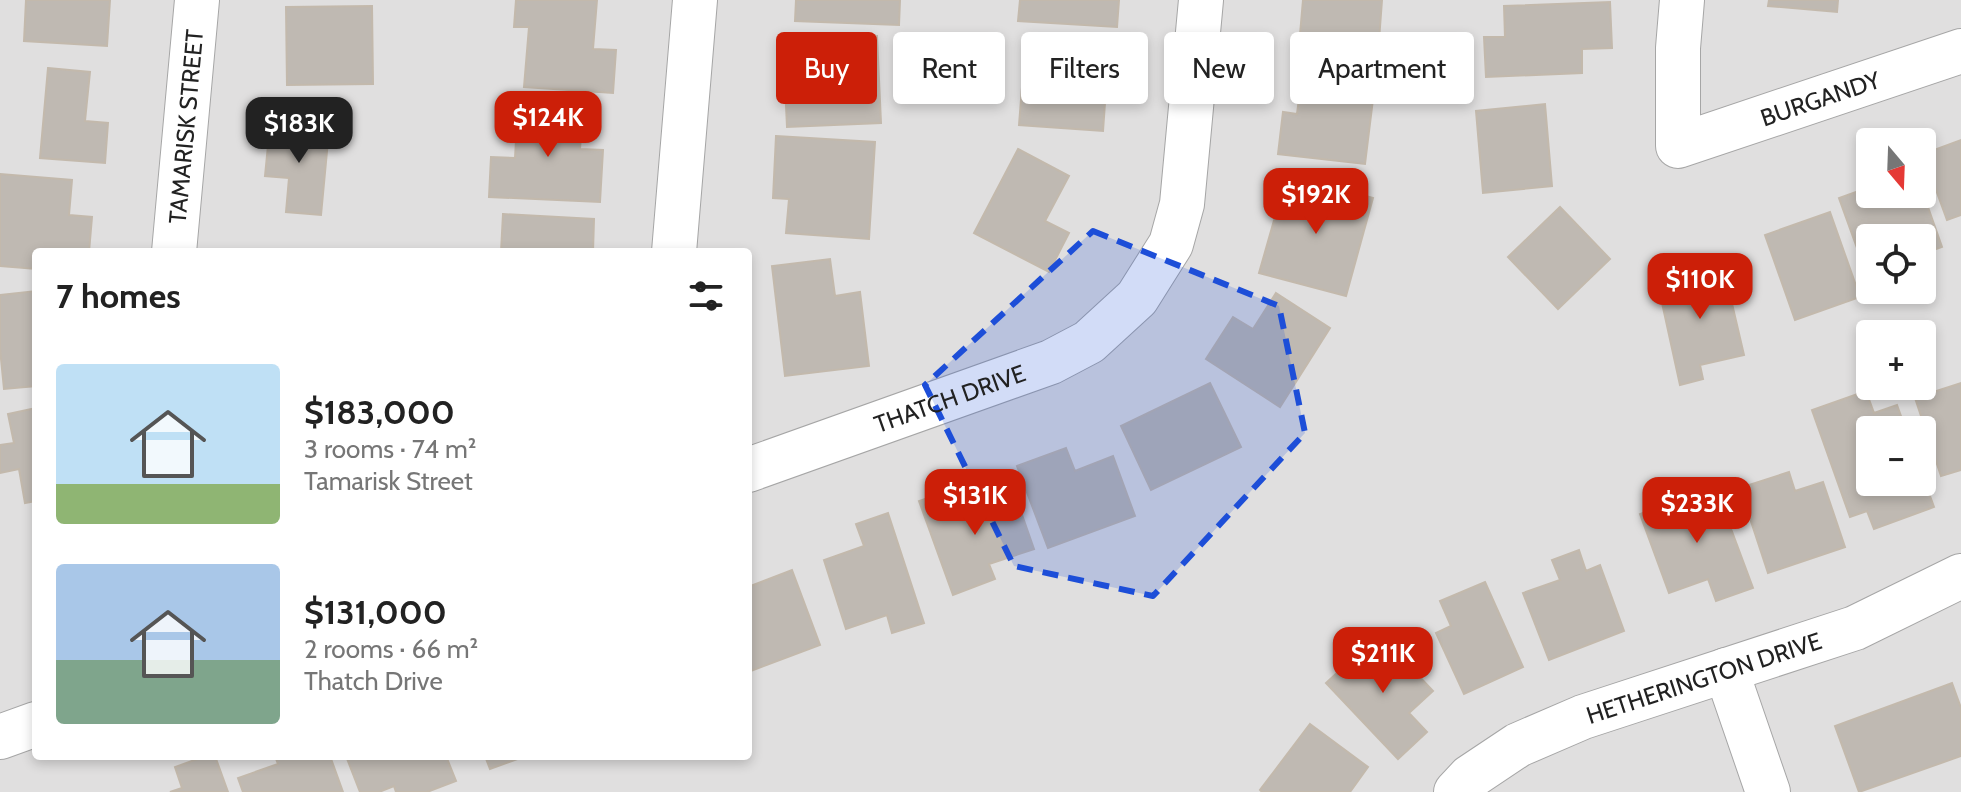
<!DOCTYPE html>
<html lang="en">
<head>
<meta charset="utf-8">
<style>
	:root { --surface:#fff; --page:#f6f6f6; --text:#222; --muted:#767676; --accent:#cc1f08 }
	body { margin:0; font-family:Cabin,sans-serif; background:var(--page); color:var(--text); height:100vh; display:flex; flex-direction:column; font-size:30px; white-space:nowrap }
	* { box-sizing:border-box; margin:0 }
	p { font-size:26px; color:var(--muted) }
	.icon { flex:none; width:44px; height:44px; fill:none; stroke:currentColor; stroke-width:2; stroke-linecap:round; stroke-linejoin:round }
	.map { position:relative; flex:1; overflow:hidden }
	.side { position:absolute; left:32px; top:248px; width:720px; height:512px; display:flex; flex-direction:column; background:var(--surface); border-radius:8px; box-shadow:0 4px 12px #0003 }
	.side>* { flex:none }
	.guide { position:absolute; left:776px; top:32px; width:760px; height:72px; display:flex; gap:16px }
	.needle { width:52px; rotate:161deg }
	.controls { position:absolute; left:1856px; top:128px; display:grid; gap:16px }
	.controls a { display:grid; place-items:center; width:80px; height:80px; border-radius:8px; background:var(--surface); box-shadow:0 4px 12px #0003; font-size:40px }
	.price { position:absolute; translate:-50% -68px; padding:0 18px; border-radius:16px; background:var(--accent); color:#fff; font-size:26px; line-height:52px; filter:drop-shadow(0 2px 4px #0008) }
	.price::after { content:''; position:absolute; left:50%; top:48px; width:24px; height:18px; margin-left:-12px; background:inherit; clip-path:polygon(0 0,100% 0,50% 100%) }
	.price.on { background:#222; color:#fff }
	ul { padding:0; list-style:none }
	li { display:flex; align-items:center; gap:24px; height:200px; padding:0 24px }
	li span { display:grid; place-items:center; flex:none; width:224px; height:160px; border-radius:8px; color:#555 }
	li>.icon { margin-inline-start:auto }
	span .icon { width:96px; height:96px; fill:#fffc; stroke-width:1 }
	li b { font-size:34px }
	h2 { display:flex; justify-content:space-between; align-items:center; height:96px; padding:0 24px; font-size:34px }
	.chip { padding:0 28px; border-radius:8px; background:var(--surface); box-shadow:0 4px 12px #0003; font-size:28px; line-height:72px }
	.chip.on { background:var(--accent); color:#fff }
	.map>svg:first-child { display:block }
	.residential { fill:#e0dfdf; fill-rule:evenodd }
	.building { fill:#bfb9b2; stroke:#c3b9ac; stroke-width:2 }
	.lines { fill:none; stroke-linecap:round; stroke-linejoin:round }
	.street-casing { stroke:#a6a6a6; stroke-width:46 }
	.street { stroke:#fff; stroke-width:44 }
	.marked { fill:#1d4ed8; fill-opacity:0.2; stroke:#1d4ed8; stroke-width:6; stroke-dasharray:16 10; stroke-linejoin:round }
	.labels { text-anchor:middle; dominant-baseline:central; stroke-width:6; stroke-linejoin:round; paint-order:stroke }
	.street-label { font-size:24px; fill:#222; stroke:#fff }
</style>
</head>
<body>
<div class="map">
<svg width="1961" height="792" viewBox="0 0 1961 792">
	<rect width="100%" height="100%" fill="#f2f0e9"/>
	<path class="residential" d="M 0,0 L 1961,0 L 1961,792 L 0,792 ZM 1870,142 L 1922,142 L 1922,194 L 1870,194 ZM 1870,238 L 1922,238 L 1922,290 L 1870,290 ZM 36,252 L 748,252 L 748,756 L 36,756 ZM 1870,334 L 1922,334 L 1922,386 L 1870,386 ZM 1870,430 L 1922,430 L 1922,482 L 1870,482 Z"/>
	<path class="building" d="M 26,0 L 110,0 L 107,46 L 24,41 Z
		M 516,0 L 597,0 L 593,49 L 616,50 L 613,93 L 524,87 L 529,27 L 514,27 Z
		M 796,0 L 900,0 L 899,25 L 795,21 Z
		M 1020,0 L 1119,0 L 1117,27 L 1018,21 Z
		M 1303,0 L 1382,0 L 1378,54 L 1299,46 Z
		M 1769,0 L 1838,0 L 1837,12 L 1768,6 Z
		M 1610,2 L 1612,48 L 1582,49 L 1582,73 L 1486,77 L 1484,37 L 1505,37 L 1504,6 Z
		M 372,6 L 373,84 L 287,85 L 286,7 Z
		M 877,36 L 881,123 L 787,127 L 783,41 Z
		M 1026,36 L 1091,40 L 1087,88 L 1106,89 L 1103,131 L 1019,125 Z
		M 1303,67 L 1376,75 L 1365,164 L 1278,154 L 1283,112 L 1297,114 Z
		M 48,68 L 90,72 L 85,121 L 108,123 L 105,163 L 40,158 Z
		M 1545,104 L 1552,186 L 1483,193 L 1476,111 Z
		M 518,105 L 583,108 L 580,149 L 603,150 L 600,202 L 489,197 L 491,157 L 515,158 Z
		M 270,125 L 329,130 L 321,215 L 286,212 L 289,178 L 265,176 Z
		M 776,136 L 875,142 L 869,239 L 786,233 L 789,199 L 773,198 Z
		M 1961,140 L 1961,215 L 1947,220 L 1923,154 Z
		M 1018,149 L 1069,176 L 1045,221 L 1069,233 L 1049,272 L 974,233 Z
		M 0,174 L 72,180 L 69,215 L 92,217 L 89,252 L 36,252 L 36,269 L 0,266 Z
		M 1287,175 L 1373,198 L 1346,296 L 1259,273 Z
		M 1870,187 L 1870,194 L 1922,194 L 1922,190 L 1942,247 L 1922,254 L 1922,238 L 1870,238 L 1870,284 L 1839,198 Z
		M 1560,207 L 1610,259 L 1558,309 L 1508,257 Z
		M 1830,212 L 1860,297 L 1795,320 L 1765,235 Z
		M 503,214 L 594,219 L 593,252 L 501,252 Z
		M 830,259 L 835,296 L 860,292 L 869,366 L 785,376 L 772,266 Z
		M 1723,265 L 1744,355 L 1700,365 L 1703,379 L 1680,385 L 1657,280 Z
		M 36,291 L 36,386 L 4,389 L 0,349 L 0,295 Z
		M 1276,293 L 1330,328 L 1280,407 L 1206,359 L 1233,317 L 1253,329 Z
		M 1210,383 L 1241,447 L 1151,490 L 1121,426 Z
		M 1961,383 L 1961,470 L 1941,476 L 1915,398 Z
		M 1866,391 L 1874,413 L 1897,405 L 1906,430 L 1870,430 L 1870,482 L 1922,482 L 1922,474 L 1934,507 L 1874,529 L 1867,511 L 1850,517 L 1812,410 Z
		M 36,408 L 36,501 L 25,503 L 19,469 L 0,473 L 0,445 L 14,443 L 8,414 Z
		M 1066,448 L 1075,471 L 1113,456 L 1135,516 L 1048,548 L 1017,466 Z
		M 1789,472 L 1795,491 L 1823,482 L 1845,547 L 1768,573 L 1740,488 Z
		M 1715,486 L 1753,588 L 1716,601 L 1708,579 L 1669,593 L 1640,514 Z
		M 948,491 L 955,513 L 1014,492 L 1034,549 L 989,564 L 995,579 L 953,595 L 919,501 Z
		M 888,513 L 924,623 L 892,633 L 887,615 L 846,629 L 824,560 L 864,546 L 856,524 Z
		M 1579,550 L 1586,571 L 1600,565 L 1624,631 L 1549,660 L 1523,593 L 1560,580 L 1552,560 Z
		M 792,570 L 820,645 L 748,672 L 748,587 Z
		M 1485,582 L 1523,667 L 1464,694 L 1436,633 L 1451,626 L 1440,601 Z
		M 1379,634 L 1433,691 L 1409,713 L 1427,732 L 1398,759 L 1326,683 Z
		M 1952,683 L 1961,708 L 1961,756 L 1859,792 L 1835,726 Z
		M 1310,724 L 1368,767 L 1350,792 L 1262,792 L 1260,790 Z
		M 206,756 L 215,756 L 228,792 L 170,792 L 182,788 L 175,767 Z
		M 275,756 L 330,756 L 343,792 L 243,792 L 238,778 L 278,764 Z
		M 346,756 L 446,756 L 456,781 L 427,792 L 396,792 L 394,786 L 379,792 L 360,792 Z
		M 485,756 L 523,756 L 523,757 L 490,769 Z"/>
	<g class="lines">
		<defs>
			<g id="street">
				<path id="s1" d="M 1682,0 L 1678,48 L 1678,146 L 1961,51"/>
				<path id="s2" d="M 174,252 L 197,0"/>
				<path d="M 674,252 L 695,0"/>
				<path id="s3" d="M 748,470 L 1051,362 L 1089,342 L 1137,298 L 1171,244 L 1182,204 L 1201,0"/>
				<path d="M 1726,670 L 1768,792"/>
				<path d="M 0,737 L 36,724"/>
				<path id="s4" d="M 1456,792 L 1470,777 L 1518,745 L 1583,717 L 1855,628 L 1961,576"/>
			</g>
		</defs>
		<use href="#street" class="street-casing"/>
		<use href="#street" class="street"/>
	</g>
	<path class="marked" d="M 1093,231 L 1279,306 L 1305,433 L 1153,596 L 1014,566 L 925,385 Z"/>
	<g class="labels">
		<g class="street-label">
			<text stroke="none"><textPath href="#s1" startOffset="296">BURGANDY</textPath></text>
			<text stroke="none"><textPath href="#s2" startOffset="126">TAMARISK STREET</textPath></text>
			<text stroke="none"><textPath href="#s3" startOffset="214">THATCH DRIVE</textPath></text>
			<text stroke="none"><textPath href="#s4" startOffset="276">HETHERINGTON DRIVE</textPath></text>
		</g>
	</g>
</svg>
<div class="controls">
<a><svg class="needle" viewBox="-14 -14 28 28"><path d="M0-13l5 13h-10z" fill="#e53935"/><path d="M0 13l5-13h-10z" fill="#767676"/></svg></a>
<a><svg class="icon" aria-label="locate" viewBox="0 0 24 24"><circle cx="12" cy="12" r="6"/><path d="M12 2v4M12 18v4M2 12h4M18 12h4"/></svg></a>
<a>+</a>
<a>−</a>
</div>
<b class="price" style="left:548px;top:159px">$124K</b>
<b class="price on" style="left:299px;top:165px">$183K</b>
<b class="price" style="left:1316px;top:236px">$192K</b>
<b class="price" style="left:1700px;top:321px">$110K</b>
<b class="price" style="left:975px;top:537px">$131K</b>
<b class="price" style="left:1697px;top:545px">$233K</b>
<b class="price" style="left:1383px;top:695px">$211K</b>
<div class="guide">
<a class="chip on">Buy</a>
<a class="chip">Rent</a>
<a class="chip">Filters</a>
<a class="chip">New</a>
<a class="chip">Apartment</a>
</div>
<section class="side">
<h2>7 homes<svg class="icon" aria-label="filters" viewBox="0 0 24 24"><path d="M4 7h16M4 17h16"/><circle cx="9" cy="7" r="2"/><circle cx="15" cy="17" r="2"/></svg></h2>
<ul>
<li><span style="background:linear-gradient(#bfe0f5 75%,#8fb573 0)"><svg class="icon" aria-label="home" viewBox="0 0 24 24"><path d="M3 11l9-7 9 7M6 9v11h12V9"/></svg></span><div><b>$183,000</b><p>3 rooms · 74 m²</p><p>Tamarisk Street</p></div></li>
<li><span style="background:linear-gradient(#a9c7e8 60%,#7fa58c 0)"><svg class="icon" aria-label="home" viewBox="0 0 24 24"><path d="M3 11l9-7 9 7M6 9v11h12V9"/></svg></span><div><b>$131,000</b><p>2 rooms · 66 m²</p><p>Thatch Drive</p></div></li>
</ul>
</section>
</div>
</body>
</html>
